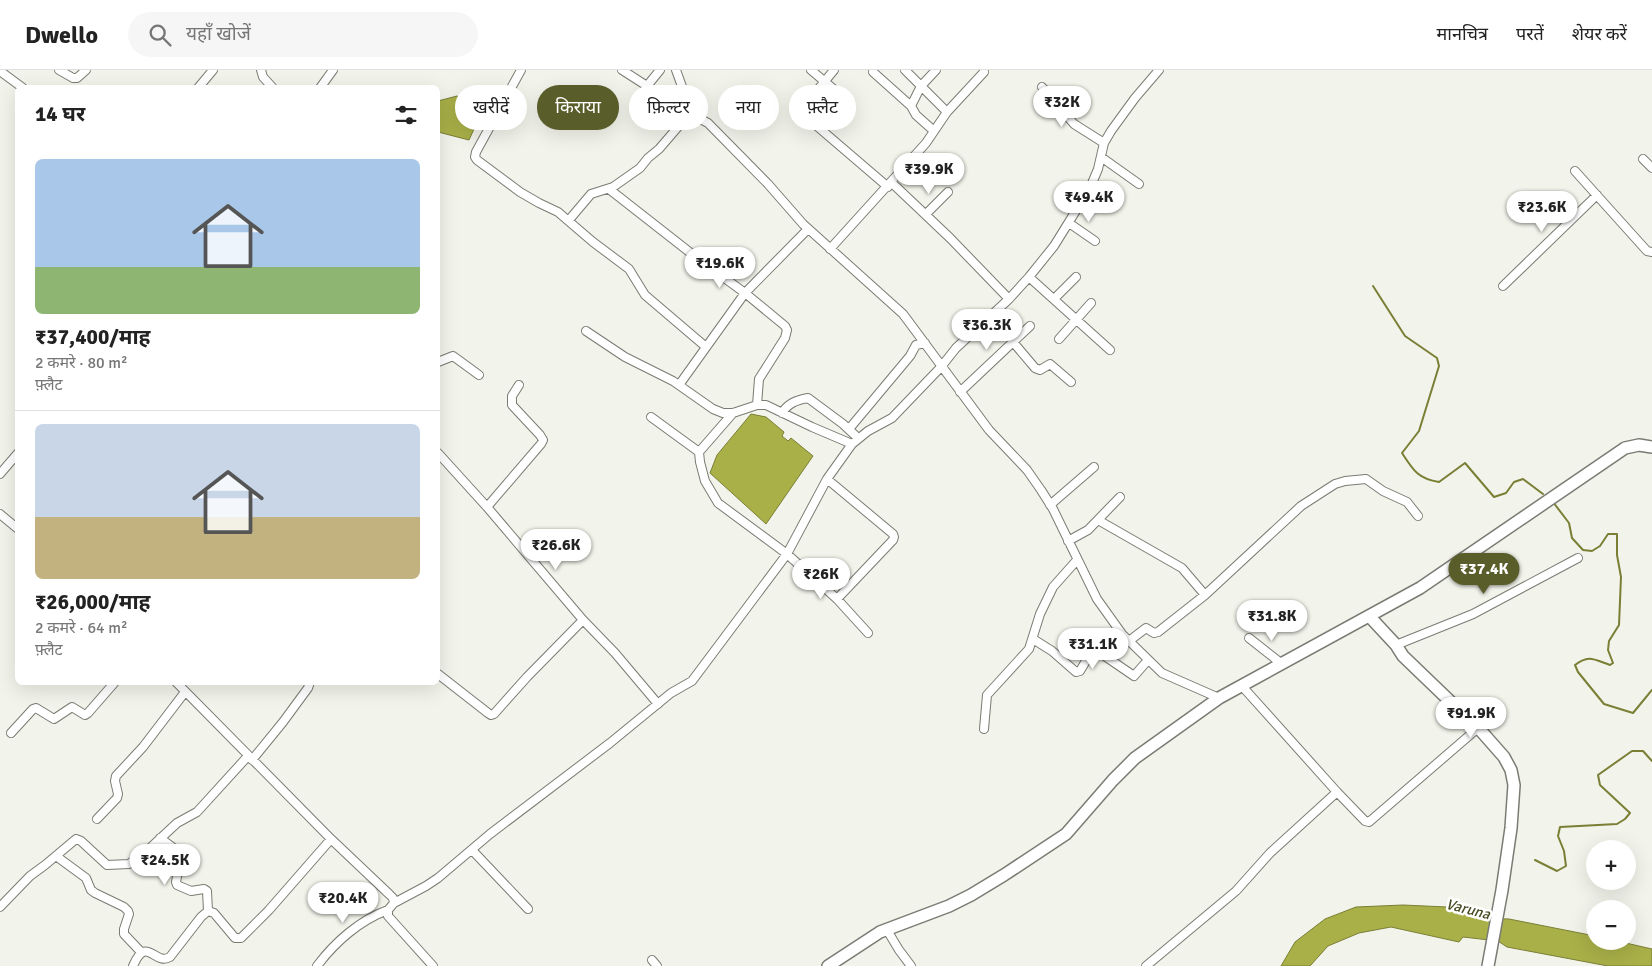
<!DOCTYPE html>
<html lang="hi">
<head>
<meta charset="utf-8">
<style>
	:root { --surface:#fff; --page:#f6f6f6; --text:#222; --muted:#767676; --line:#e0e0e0; --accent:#595d2a }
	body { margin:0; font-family:Signika,"Noto Sans Devanagari",sans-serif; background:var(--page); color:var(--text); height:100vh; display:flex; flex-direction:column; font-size:19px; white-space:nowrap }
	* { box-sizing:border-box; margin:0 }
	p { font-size:16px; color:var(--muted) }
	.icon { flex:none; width:28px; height:28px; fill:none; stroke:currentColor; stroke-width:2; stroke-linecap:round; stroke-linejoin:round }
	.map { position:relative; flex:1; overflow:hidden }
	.side { position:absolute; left:15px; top:15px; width:425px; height:600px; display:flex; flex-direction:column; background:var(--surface); border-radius:8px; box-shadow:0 5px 20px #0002 }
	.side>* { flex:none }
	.guide { position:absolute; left:455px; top:15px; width:475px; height:45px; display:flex; gap:10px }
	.fabs { position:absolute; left:1586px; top:770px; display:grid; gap:10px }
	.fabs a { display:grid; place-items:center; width:50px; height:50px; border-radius:50%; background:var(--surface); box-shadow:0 5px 20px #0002; font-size:25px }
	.price { position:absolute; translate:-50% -42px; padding:0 11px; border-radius:18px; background:#fff; color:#222; font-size:16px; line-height:32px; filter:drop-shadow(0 1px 2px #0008) }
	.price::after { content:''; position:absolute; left:50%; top:30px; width:15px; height:11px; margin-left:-8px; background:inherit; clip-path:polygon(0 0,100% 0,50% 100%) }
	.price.selected { background:var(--accent); color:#fff }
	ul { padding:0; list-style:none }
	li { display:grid; align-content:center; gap:10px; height:265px; padding:0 20px }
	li+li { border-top:1px solid var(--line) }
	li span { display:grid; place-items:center; height:155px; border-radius:8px; color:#555 }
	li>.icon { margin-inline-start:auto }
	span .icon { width:90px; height:90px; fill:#fffc; stroke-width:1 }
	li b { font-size:21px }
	h2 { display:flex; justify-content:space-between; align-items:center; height:60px; padding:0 20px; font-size:21px }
	.tag { padding:0 18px; border-radius:22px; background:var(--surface); box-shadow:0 5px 20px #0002; font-size:18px; line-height:45px }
	.tag.selected { background:var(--accent); color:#fff }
	header { display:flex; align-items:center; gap:30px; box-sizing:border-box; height:70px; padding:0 25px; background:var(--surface); border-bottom:1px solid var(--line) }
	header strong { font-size:24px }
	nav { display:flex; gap:28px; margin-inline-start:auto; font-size:18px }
	.search { width:350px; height:45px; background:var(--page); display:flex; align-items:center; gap:12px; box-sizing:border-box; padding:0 18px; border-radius:28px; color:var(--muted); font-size:19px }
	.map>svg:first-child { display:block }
	.water { fill:#a9b048; stroke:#7a7f35 }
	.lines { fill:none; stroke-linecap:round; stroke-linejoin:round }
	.stream { stroke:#7a7f35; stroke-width:2 }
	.street-casing { stroke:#7a7b73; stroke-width:10 }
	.secondary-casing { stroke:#7a7b73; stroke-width:14 }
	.street { stroke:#fff; stroke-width:8 }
	.secondary { stroke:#fff; stroke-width:11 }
	.labels { text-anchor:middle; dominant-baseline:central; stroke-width:5; stroke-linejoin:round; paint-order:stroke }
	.water-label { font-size:15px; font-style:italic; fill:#4a4d23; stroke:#fff }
</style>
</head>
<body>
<header>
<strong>Dwello</strong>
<div class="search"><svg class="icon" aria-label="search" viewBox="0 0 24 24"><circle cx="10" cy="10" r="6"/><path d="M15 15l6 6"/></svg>यहाँ खोजें</div>
<nav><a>मानचित्र</a><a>परतें</a><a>शेयर करें</a></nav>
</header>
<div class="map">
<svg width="1652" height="896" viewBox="0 0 1652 896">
	<rect width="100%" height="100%" fill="#f2f3ea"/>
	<path class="water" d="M 457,26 L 484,37 L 469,70 L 438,62 L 438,31 Z
		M 751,344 L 766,347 L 784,362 L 782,366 L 788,371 L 791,368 L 813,386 L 766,454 L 710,403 L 717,385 Z
		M 1403,835 L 1447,837 L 1480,848 L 1509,849 L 1595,866 L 1595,871 L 1617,871 L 1652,879 L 1652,896 L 1608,896 L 1507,877 L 1498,871 L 1463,867 L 1459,872 L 1391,857 L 1359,863 L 1328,876 L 1310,896 L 1281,896 L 1295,872 L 1325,849 L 1356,837 Z"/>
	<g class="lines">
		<path class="stream" d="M 1373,216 L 1405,266 L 1437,288 L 1439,296 L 1419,361 L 1402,383 C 1413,400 1418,409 1439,412 L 1465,393 L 1494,427 L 1506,423 L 1514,412 L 1523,409 L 1543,424
			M 1553,432 L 1569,453 L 1572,468 L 1583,480 L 1592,481 L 1600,476 L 1608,464 L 1617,464 L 1617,485 L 1621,507 L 1619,555 L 1609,571 L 1608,580 L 1613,593 L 1610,595 C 1595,590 1589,584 1575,595 L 1578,602 L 1604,634 L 1633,643 L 1652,620
			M 1535,790 L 1557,801 L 1566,796 L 1564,781 L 1558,766 L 1560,757 L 1617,754 L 1625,749 L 1630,743 L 1600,715 L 1598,705 L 1632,681 L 1643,681 L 1652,691"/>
		<defs>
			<path id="street" d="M 59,0 L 73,8 L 77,8 L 86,0
				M 261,0 L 263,7 L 273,18
				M 521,0 L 476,82 L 475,87 L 477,90 L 520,122 L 539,133 L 558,142 L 593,172 L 629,199 L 645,225 L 706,277
				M 622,0 L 647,16 L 666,31 L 708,53 L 768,114 L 803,154 L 903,244 L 989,360 L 1027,400 L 1041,420 L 1053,439 L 1097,529 L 1122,564 L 1162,603 L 1219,628
				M 811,0 L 850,33
				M 834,0 L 807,33 L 804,42 L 818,57 L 888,117
				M 905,0 L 947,42
				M 0,1 L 23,18
				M 873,2 L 911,36
				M 647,16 L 660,0
				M 1042,17 L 1074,54 L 1104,73
				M 198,18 L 213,0
				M 320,18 L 333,0
				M 934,61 L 916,45 L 911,36 L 921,16 L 936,0
				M 1101,87 L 1139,114
				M 1643,89 L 1652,98
				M 1575,101 L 1647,181 L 1652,182
				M 891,112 L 950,168 L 1009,229
				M 609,119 L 697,188 L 745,223 L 785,256 L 787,260 L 785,268 L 759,309 L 757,335
				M 926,144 L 948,122
				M 569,150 L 591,124 L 613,117 L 640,98 L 648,88 L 659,79 L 690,43 L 689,36 L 676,0
				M 1069,153 L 1095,171
				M 830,179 L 926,73 L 947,42 L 984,2
				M 1029,207 L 1110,280
				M 1503,216 L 1597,125
				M 1054,229 L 1076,207
				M 586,261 L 625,287 L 673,311 L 713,339 L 723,343 L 733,343 L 757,335 L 766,335 L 812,357 L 852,374
				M 1059,269 L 1091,233
				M 1013,272 L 1035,298 L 1040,300 L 1050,294 L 1071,312
				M 438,292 L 453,286 L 479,305
				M 679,315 L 745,223 L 808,159
				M 960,322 L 1030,256
				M 733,343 L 699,382 L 700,392 L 705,411 L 718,433 L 787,484 L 837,529 L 868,563
				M 782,343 C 788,333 797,330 808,328 L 843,354 L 858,368
				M 651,347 L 699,382
				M 849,359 L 910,286 L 916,275 L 925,273
				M 438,383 L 487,437 L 583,550 L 615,583 L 658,634
				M 0,404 L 18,383
				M 827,409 L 893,464 L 894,467 L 893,470 L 837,529
				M 1050,435 L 1094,397
				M 487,437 L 541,374 L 543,370 L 540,365 L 512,335 L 512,326 L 519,315
				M 0,444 L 18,459
				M 1098,450 L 1182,498 L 1205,525
				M 1068,471 L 1088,460 L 1120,427
				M 1249,568 L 1282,594
				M 1033,569 L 1052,581 L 1076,602 L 1080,601 L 1090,584 L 1096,580 L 1134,606 L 1148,590
				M 1129,571 L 1146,558 L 1154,563 L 1158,562 L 1205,525 L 1301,436 L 1335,414 L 1345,411 L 1366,409 L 1383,421 L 1407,432 L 1418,446
				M 1396,575 L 1473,544 L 1578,488
				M 438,604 L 488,643 L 491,645 L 494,644 L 527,607 L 583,550
				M 176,612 L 331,769 L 389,824 L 393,828 L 394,833 L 388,840 L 388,846 L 433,896
				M 1241,615 L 1337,722 L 1365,751 L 1369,752 L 1478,658
				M 984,659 L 987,625 L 1029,579 L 1040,544 L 1053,517 L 1077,490
				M 11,663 L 33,639 L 36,638 L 54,649 L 72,637 L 85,645 L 88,643 L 115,612
				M 252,690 L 283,652 L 308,618 L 310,612
				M 97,749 L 117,728 L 118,724 L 115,711 L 116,706 L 143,677 L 185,622
				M 160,768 L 179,782 L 181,785 L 176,812 L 177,815 L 191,821 L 204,819 L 207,821 L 208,841
				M 472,780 L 528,839
				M 56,786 L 86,808 L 91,820 L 95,823 L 124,837 L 128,841 L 129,844 L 124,859 L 124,864 L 141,882
				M 394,833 L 426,816 L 438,808 L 490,764 L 610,673 L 671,623 L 692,611 L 787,484 L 827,409 L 852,374 L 868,361 L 892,348 L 941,297 L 956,278 L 1009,229 L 1029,207 L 1054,176 L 1090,118 L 1098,99 L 1104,73 L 1111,61 L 1135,28 L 1159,0
				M 0,837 L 30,806 L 45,795 L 76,769 L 81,771 L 107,795 L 129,794 L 148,780 L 177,753 L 197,742 L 248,686
				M 887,860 L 899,880 L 911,896
				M 652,890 L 657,896
				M 133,896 C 147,864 154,896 170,887 L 201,847 L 208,841 L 214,843 L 235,868 L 241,868 L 269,840 L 331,769
				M 317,896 C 335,872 360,850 388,840
				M 1146,896 L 1236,821 L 1270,783 L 1337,722"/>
			<path id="secondary" d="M 1370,547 L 1396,575 L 1403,586 L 1482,662 L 1504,687 L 1511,700 L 1514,715 L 1511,758 L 1502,820 L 1488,896
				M 828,896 L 880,862 L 949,836 L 971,825 L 1004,805 L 1066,764 L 1113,710 L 1135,688 L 1219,628 L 1420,518 L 1625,378 L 1639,375 L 1652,377"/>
		</defs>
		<use href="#street" class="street-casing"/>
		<use href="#secondary" class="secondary-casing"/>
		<use href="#street" class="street"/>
		<use href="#secondary" class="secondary"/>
	</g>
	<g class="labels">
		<g class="water-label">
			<text transform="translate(1468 839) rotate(14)">Varuna</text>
		</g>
	</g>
</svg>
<div class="fabs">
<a>+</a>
<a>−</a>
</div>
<b class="price" style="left:1062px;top:58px">₹32K</b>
<b class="price" style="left:929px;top:125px">₹39.9K</b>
<b class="price" style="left:1089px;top:153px">₹49.4K</b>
<b class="price" style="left:1542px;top:163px">₹23.6K</b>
<b class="price" style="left:720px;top:219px">₹19.6K</b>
<b class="price" style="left:987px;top:281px">₹36.3K</b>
<b class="price" style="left:556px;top:501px">₹26.6K</b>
<b class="price selected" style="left:1484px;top:525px">₹37.4K</b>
<b class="price" style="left:821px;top:530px">₹26K</b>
<b class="price" style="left:1272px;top:572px">₹31.8K</b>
<b class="price" style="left:1093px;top:600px">₹31.1K</b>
<b class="price" style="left:1471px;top:669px">₹91.9K</b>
<b class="price" style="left:165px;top:816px">₹24.5K</b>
<b class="price" style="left:343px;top:854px">₹20.4K</b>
<div class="guide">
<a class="tag">खरीदें</a>
<a class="tag selected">किराया</a>
<a class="tag">फ़िल्टर</a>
<a class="tag">नया</a>
<a class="tag">फ़्लैट</a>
</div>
<section class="side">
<h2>14 घर<svg class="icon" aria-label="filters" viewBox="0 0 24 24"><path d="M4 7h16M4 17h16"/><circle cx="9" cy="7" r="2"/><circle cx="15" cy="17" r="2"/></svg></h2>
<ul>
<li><span style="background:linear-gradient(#a9c7e8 70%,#8fb573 0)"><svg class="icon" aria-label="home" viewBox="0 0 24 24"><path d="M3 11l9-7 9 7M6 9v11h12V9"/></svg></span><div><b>₹37,400/माह</b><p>2 कमरे · 80 m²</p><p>फ़्लैट</p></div></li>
<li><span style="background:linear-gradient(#c9d6e8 60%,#c2b280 0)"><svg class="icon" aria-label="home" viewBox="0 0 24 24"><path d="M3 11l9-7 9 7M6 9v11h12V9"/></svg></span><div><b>₹26,000/माह</b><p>2 कमरे · 64 m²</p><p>फ़्लैट</p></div></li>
</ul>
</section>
</div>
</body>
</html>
